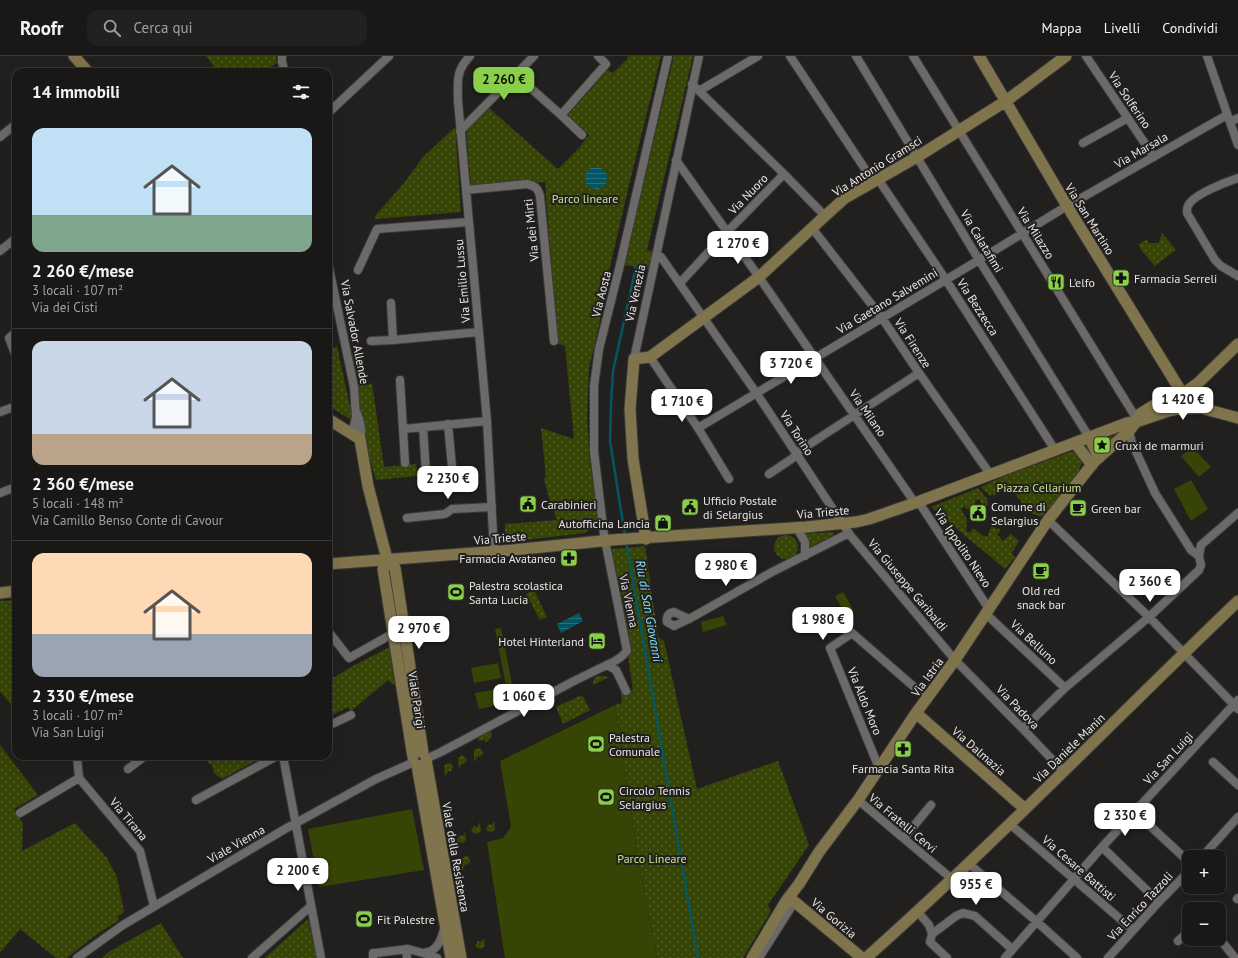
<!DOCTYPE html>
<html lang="it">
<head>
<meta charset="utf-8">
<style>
	:root { --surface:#1a1817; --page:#232120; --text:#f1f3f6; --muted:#9fa0a1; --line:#383736; --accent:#89cf49 }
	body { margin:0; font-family:"PT Sans",sans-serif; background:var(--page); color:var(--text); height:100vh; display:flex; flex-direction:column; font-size:15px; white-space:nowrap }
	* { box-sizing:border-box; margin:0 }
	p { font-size:13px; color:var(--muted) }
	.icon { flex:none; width:22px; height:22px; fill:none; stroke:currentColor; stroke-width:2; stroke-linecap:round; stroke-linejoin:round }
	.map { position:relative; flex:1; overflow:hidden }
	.details { position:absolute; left:12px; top:12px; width:320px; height:692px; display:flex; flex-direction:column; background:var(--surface); border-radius:12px; box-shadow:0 4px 16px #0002,0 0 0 1px var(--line) }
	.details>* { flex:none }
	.controls { position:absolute; left:1182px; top:794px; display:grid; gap:8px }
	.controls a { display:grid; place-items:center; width:44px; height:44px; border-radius:8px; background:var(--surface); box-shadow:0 4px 16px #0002,0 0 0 1px var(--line); font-size:20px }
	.price { position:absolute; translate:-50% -34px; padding:0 9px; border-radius:8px; background:#fff; color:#222; font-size:13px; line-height:26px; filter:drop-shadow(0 1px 2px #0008) }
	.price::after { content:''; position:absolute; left:50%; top:24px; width:12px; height:9px; margin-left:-6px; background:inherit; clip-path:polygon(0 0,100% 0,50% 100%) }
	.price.active { background:var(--accent); color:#111 }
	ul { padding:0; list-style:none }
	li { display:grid; align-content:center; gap:8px; height:212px; padding:0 20px }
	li+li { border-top:1px solid var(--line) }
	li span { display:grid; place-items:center; height:124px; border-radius:12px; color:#555 }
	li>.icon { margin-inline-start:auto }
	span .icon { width:72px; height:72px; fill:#fffc; stroke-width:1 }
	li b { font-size:17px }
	h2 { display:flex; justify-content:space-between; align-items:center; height:48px; padding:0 20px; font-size:17px }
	header { display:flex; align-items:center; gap:24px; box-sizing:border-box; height:56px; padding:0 20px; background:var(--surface); border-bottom:1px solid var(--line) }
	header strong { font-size:19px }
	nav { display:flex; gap:22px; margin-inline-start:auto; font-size:14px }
	.search { width:280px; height:36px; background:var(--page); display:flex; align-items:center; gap:10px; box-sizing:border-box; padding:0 14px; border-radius:12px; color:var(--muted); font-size:15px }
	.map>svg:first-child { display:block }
	.grass { fill:url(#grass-dots) }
	.pitch { fill:#364405 }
	.water { fill:url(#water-rules) }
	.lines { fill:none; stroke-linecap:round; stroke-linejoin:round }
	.stream { stroke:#035764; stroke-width:2.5 }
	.street-casing { stroke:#3b3a39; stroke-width:10 }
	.secondary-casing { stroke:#3b3a39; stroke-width:13 }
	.street { stroke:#6c6a68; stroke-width:8 }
	.secondary { stroke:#80744c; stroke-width:11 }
	.labels { text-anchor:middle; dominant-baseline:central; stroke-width:4; stroke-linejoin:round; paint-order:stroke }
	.street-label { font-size:12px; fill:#e7e6e4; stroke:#22201f }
	.park-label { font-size:12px; fill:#c9e489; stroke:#22201f }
	.poi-label { font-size:12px; fill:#e7e6e4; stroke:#22201f; text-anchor:start }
	.water-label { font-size:13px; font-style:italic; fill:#84e6fa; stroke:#22201f }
</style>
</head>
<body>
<header>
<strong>Roofr</strong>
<div class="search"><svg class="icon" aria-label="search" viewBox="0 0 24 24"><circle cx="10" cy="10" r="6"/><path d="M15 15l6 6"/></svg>Cerca qui</div>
<nav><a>Mappa</a><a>Livelli</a><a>Condividi</a></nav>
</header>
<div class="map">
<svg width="1238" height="902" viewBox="0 0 1238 902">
	<defs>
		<pattern id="grass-dots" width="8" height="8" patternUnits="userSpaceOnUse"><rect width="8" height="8" fill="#364405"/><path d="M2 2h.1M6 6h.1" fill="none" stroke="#535f29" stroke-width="1.8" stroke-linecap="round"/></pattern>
		<pattern id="water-rules" width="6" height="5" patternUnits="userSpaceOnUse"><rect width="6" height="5" fill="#035764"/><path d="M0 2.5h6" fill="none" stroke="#286f7a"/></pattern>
	</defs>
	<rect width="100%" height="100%" fill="#22201f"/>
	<path class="grass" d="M 206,0 L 276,0 L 277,7 L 263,16 L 218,16 Z
		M 627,0 L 661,0 L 629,129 L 609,215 L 597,279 L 589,312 L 587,361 L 590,407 L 598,453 L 597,467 L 585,477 L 505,486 L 505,468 L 557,464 L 548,439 L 544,422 L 546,421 L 541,372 L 574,383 L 565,290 L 557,287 L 545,126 L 471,131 L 466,73 L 489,52 L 558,113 L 579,92 L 589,79 L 568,59 L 607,14 L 613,17 L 628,2 Z
		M 674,0 L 693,0 L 647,194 L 654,196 L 651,213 L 624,209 Z
		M 455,71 L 461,156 L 375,163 L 375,160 L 404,127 L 423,101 Z
		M 1162,177 L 1176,194 L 1170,198 L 1155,210 L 1141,194 L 1139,188 L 1147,183 L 1149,187 L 1159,187 Z
		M 337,290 L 353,365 L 328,350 L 328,295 Z
		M 362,295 L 367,329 L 372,327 L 384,411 L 416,408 L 418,420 L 376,424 L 366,390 L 351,297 Z
		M 1119,378 L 1100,394 L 1095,386 Z
		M 1073,395 L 1080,398 L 1083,403 L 1079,415 L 1059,442 L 1041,461 L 1031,457 L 1008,430 L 994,440 L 992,438 L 990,440 L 981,431 L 1004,420 Z
		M 978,432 L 987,443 L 988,449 L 985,450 L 985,447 L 982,448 L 979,443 L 974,446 L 977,452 L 966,453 L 964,450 L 961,453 L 967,464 L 966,475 L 970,477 L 973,472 L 982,479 L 987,481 L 992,469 L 996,473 L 999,472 L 1001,475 L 997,478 L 1003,485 L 1011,478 L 1019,485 L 1012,497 L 1015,501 L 1005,513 L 931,451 Z
		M 833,476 L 834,479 L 808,492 L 804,478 Z
		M774 491a12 12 0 1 1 24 0a12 12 0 1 1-24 0Z
		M 645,490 L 658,581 L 664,585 L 697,733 L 778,705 L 809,789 L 768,849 L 771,855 L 743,902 L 657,902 L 638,801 L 615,649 L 622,647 L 621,636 L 633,634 L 628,601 L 630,597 L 611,493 Z
		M 534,534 L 547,561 L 540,564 L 526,538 Z
		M 16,544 L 16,655 L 0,635 L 0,545 Z
		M 390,591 L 395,630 L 388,624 L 351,655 L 348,651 L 328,661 L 328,625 L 351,611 Z
		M 597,620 L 602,620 L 609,621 L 593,629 L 594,622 Z
		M 582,639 L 590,654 L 563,668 L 556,651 Z
		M 491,675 L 492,680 L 487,686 L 483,684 L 480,685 L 478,684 L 478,682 Z
		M 0,689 L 38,739 L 14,753 L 23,768 L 22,795 L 75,767 L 107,802 L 117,821 L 124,856 L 117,861 L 119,864 L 93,881 L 67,902 L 56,902 L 20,873 L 0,897 Z
		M 478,692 L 481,693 L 483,697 L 480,701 L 478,700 L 474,706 L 474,694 Z
		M 462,699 L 465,701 L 467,704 L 464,708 L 462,708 L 459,713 L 458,702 Z
		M 208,700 L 264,700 L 222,723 L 214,717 L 212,709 L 208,707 Z
		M 448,707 L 452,708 L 453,712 L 450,716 L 448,715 L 445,720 L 444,710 Z
		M 494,765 L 495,773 L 492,776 L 487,775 L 486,772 L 489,768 L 492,769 Z
		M 480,766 L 481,775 L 477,778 L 473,777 L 471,774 L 474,770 L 477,771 Z
		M 465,776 L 466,784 L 463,787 L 458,786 L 457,783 L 460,779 L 463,780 Z
		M 465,800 L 469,801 L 470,805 L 468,809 L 466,808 L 462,814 L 462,803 Z
		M 308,863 L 317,902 L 265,902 L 266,901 Z
		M 161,867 L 183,902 L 102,902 L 110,895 Z
		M 484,882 L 485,890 L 481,893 L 477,892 L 475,889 L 478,885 L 481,886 Z"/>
	<path class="pitch" d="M 1192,391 L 1211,411 L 1199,421 L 1181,400 Z
		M 1191,424 L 1208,453 L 1191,465 L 1174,433 Z
		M 843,536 L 854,555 L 846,559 L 835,540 Z
		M 723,560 L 727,569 L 703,576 L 701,566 Z
		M 501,572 L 514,638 L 508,640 L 495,573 Z
		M 498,607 L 501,622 L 474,627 L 471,612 Z
		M 504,632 L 507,647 L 479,653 L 475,637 Z
		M 615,649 L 638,801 L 657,902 L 505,902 L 487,786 L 503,782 L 511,771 L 500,705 Z
		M 412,753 L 424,814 L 319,831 L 308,773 Z"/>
	<path class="water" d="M585 122a11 11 0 1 1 22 0a11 11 0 1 1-22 0Z
		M 579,557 L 583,565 L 561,577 L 557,568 Z
		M 390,859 L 391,860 L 393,860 L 393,862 L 391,863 L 391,864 L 379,866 L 378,860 Z"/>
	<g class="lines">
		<path class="stream" d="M 625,480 L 610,385 L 611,348 L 613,315 L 636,211
			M 626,485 L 698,902"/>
		<defs>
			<path id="street" d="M 282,0 L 282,6 L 285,16
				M 470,0 C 455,16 458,25 458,45 L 487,365 L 494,496
				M 790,0 L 873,125
				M 856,0 L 979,204 L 1089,381
				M 913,0 L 1133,357 L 1136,366
				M 1086,0 L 1154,101
				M 1207,0 L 1238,89
				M 516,19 L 561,59 L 582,79
				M 692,28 L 784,118 L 825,160
				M 699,35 L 758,0
				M 328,57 L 389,0
				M 561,59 L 606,8 L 598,0
				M 1230,66 L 1238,62
				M 460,75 L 534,0
				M 0,81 L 16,68
				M 1083,87 L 1128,62
				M 676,104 L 759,221 L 915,447
				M 1238,122 C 1226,126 1192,139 1188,150 C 1187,151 1187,156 1187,157 L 1215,204 L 1221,210 L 1238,220
				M 878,123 L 946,224 L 1055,394
				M 466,134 L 527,128 C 535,130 538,132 540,140 L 554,285
				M 812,172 L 882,262 L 919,317 L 990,418
				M 0,195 L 16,182
				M 661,201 L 757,338 L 850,479 L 955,604 L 1023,673 L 1064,716
				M 328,207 L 354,331 L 356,361 L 352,378
				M 358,214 L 377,173 L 469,166
				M 680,227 L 727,176 L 784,118
				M 391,247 L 393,284 L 479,276
				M 16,276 L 9,282 L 16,300
				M 371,285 L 393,284
				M 650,301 L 698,372 L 729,423
				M 634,303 L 699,0
				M 400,324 L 403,373 L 487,365
				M 0,356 L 16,350
				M 357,357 C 360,364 363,376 360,383
				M 448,368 L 452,411
				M 423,371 L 426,417
				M 698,372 L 979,204 L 1062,153 L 1227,59
				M 403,373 L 405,407
				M 1129,375 L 1132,387 L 1155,437 L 1191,494 L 1199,500
				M 769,418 L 793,402 L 796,397 L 919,317
				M 0,437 L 16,431
				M 918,445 L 989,553
				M 407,462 L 445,458 L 452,453 L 492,451
				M 1048,464 L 1149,561 L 1238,653
				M 797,472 L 805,486 L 805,500
				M 986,558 L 1065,632
				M 689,563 L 674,570 L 667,566 C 666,561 668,557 674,556 L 689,563 L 772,516 L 849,477
				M 328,575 L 349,602 L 392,578
				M 607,609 L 616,614 L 626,635
				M 328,670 L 351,659
				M 1023,673 L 1065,632 L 1149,561 L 1199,514 L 1201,509 L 1199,500 L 1201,489 L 1238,457
				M 77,700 L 79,722 L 140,795 L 154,850
				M 283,700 L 321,902
				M 426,703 L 441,696 L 574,625 L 615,605 L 621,601 L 627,595 L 604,479 L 594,395 L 594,330 L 599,293 L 620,209 L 668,0
				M 1213,706 L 1238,729
				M 879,712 L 830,592 L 852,577 L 928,643
				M 128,713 L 145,700
				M 196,744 L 277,700
				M 858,744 L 952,823
				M 1134,755 L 1189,806
				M 20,757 L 79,722
				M 1010,768 L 1133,874
				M 904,782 L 931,749
				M 1102,791 L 1159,846
				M 1202,801 L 1238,761
				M 968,807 L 1036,865 L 1077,902
				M 1237,843 L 1238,842
				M 918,856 L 929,869 L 932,878
				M 1219,882 L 1235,902
				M 1178,885 L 1189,875
				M 406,893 L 407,902
				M 423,897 C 437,896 441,885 444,873
				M 77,902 L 123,869 L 285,773 L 376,723 L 414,706
				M 252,902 L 311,850
				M 373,902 L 373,897 L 376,897 L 408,893 L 423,897 L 437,902
				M 759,902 L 790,853 L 790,842
				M 947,902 L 930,886 L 932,878 L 956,860 L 963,857 L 975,860 L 1012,893
				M 1005,902 L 1102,791 L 1238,644
				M 1108,902 L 1156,849 L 1189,815"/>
			<path id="secondary" d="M 74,0 L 88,16
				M 979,0 L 1067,150 L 1182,337 L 1201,352
				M 1179,341 L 1198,327 L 1238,288
				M 328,363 L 360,383 L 368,430 L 387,503 L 395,512 L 423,697
				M 1089,381 L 1099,402
				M 1075,387 L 1092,409
				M 646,483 L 633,403 L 630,353 L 634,303 L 650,301 L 759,221 L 825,160 L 845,142 L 917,101 L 1006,45 L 1066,0
				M 387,503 L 383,513 L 413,701
				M 328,508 L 513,494 L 611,484 L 806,471 L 856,466 L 869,463 L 915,447 L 1127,367 L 1136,366 L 1168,355 L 1178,353 L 1201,352 L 1238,362
				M 0,537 L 16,535
				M 916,657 L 1025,753
				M 426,704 L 461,902
				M 417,709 L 451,902
				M 790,842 L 862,902
				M 752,902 L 786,845 L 799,828 L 819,796 L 858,744 L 916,657 L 955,604 L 1048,464 L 1094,406 L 1129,375 L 1136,366 L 1140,358 L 1156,348 L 1182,337
				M 866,902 C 995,787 1114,664 1238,545"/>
		</defs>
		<use href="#street" class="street-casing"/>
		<use href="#secondary" class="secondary-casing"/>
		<use href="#street" class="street"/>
		<use href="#secondary" class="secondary"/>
	</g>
	<defs>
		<symbol id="pharmacy-square" viewBox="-11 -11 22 22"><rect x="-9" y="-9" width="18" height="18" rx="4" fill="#89cf49" stroke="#22201f"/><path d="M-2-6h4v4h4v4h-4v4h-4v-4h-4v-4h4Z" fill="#111"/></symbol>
		<symbol id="restaurant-square" viewBox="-11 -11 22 22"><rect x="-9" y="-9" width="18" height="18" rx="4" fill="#89cf49" stroke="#22201f"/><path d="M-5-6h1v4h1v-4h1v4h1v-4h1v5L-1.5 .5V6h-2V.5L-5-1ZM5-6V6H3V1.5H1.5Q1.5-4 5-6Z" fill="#111"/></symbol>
		<symbol id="sight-square" viewBox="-11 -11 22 22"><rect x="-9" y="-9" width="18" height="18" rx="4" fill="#89cf49" stroke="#22201f"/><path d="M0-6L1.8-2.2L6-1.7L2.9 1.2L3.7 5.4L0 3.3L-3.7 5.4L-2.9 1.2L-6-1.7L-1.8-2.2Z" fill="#111"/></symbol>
		<symbol id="civic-square" viewBox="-11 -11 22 22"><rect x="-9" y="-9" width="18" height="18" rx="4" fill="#89cf49" stroke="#22201f"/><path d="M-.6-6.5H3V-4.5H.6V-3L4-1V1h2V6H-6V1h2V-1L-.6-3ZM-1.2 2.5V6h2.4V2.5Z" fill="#111"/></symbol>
		<symbol id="cafe-square" viewBox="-11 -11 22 22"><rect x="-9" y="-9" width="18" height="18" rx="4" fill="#89cf49" stroke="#22201f"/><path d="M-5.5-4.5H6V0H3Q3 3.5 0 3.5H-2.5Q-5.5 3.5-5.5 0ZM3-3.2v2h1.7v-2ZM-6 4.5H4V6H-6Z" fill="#111"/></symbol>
		<symbol id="shop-square" viewBox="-11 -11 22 22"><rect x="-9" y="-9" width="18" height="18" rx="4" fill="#89cf49" stroke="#22201f"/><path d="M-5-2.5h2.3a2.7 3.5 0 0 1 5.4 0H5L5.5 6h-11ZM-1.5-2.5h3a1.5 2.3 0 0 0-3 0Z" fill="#111"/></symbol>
		<symbol id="stadium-square" viewBox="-11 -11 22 22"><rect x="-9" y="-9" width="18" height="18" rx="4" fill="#89cf49" stroke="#22201f"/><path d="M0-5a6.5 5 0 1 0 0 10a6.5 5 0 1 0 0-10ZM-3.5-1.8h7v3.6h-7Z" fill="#111"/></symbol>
		<symbol id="hotel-square" viewBox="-11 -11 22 22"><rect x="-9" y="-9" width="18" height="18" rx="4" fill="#89cf49" stroke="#22201f"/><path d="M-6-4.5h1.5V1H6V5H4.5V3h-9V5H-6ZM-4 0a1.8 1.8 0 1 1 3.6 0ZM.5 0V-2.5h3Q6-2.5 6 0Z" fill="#111"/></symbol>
	</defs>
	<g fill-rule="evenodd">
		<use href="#pharmacy-square" x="1111" y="212" width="20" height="20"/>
		<use href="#restaurant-square" x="1046" y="216" width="20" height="20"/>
		<use href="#sight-square" x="1092" y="379" width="20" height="20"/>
		<use href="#civic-square" x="518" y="438" width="20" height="20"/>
		<use href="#civic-square" x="680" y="441" width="20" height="20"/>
		<use href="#cafe-square" x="1068" y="442" width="20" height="20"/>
		<use href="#civic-square" x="968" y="447" width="20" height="20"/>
		<use href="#shop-square" x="653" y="457" width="20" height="20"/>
		<use href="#pharmacy-square" x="559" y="492" width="20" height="20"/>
		<use href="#cafe-square" x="1031" y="505" width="20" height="20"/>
		<use href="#stadium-square" x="446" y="526" width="20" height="20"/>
		<use href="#hotel-square" x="587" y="575" width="20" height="20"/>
		<use href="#stadium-square" x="586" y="678" width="20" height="20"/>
		<use href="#pharmacy-square" x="893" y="683" width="20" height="20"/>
		<use href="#stadium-square" x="596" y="731" width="20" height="20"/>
		<use href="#stadium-square" x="354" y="853" width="20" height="20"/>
	</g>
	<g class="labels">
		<g class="street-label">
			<text transform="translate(1130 44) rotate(56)">Via Solferino</text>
			<text transform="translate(1141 94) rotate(-30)">Via Marsala</text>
			<text transform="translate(877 110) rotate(-32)">Via Antonio Gramsci</text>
			<text transform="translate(748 138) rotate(-46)">Via Nuoro</text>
			<text transform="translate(1090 163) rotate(58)">Via San Martino</text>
			<text transform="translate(531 174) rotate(-96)">Via dei Mirti</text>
			<text transform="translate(1036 177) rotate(58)">Via Milazzo</text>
			<text transform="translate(982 185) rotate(59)">Via Calatafimi</text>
			<text transform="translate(462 225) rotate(-95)">Via Emilio Lussu</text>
			<text transform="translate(635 237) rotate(-78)">Via Venezia</text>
			<text transform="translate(601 238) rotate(-76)">Via Aosta</text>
			<text transform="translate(887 245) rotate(-31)">Via Gaetano Salvemini</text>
			<text transform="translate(978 251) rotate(57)">Via Bezzecca</text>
			<text transform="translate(355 276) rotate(79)">Via Salvador Allende</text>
			<text transform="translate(913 287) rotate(57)">Via Firenze</text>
			<text transform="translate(868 357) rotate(55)">Via Milano</text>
			<text transform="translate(797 377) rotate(57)">Via Torino</text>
			<text transform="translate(823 456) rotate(-5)">Via Trieste</text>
			<text transform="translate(500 482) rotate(-5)">Via Trieste</text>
			<text transform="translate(963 492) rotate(56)">Via Ippolito Nievo</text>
			<text transform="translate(908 529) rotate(50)">Via Giuseppe Garibaldi</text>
			<text transform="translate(629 545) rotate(78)">Via Vienna</text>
			<text transform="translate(1034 586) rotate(43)">Via Belluno</text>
			<text transform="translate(927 621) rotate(-54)">Via Istria</text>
			<text transform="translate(417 644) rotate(81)">Viale Parigi</text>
			<text transform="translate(865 645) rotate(68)">Via Aldo Moro</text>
			<text transform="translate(1018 651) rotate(46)">Via Padova</text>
			<text transform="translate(1069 692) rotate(-44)">Via Daniele Manin</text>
			<text transform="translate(979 695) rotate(41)">Via Dalmazia</text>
			<text transform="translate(1168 702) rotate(-47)">Via San Luigi</text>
			<text transform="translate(129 763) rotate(50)">Via Tirana</text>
			<text transform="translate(903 767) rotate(40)">Via Fratelli Cervi</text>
			<text transform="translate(236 788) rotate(-30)">Viale Vienna</text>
			<text transform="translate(456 801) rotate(80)">Viale della Resistenza</text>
			<text transform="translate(1079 812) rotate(41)">Via Cesare Battisti</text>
			<text transform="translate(1140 850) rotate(-47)">Via Enrico Tazzoli</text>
			<text transform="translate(834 862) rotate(40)">Via Gorizia</text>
		</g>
		<g class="park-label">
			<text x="585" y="142">Parco lineare</text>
			<text x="1039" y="431">Piazza Cellarium</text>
			<text x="652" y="802">Parco Lineare</text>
		</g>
		<g class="poi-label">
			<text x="1134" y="222">Farmacia Serreli</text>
			<text x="1069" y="226">L'elfo</text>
			<text x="1115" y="389">Cruxi de marmuri</text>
			<text x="703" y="444">Ufficio Postale<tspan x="703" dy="14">di Selargius</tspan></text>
			<text x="541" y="448">Carabinieri</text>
			<text x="991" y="450">Comune di<tspan x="991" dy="14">Selargius</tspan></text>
			<text x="1091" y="452">Green bar</text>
			<text x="650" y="467" text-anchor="end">Autofficina Lancia</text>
			<text x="556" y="502" text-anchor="end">Farmacia Avataneo</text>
			<text x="469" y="529">Palestra scolastica<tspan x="469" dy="14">Santa Lucia</tspan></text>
			<text x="1041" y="534" text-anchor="middle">Old red<tspan x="1041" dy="14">snack bar</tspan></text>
			<text x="584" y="585" text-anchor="end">Hotel Hinterland</text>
			<text x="609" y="681">Palestra<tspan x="609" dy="14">Comunale</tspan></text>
			<text x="903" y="712" text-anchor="middle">Farmacia Santa Rita</text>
			<text x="619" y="734">Circolo Tennis<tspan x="619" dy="14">Selargius</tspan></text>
			<text x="377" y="863">Fit Palestre</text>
		</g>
		<g class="water-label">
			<text transform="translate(649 555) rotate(80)">Riu di San Giovanni</text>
		</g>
	</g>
</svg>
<div class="controls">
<a>+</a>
<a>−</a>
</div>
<b class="price active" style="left:504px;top:45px">2 260 €</b>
<b class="price" style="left:738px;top:209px">1 270 €</b>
<b class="price" style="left:791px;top:329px">3 720 €</b>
<b class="price" style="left:1183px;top:365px">1 420 €</b>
<b class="price" style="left:682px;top:367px">1 710 €</b>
<b class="price" style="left:448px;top:444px">2 230 €</b>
<b class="price" style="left:726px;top:531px">2 980 €</b>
<b class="price" style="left:1150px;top:547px">2 360 €</b>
<b class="price" style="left:823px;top:585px">1 980 €</b>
<b class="price" style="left:419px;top:594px">2 970 €</b>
<b class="price" style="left:524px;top:662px">1 060 €</b>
<b class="price" style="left:1125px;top:781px">2 330 €</b>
<b class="price" style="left:298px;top:836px">2 200 €</b>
<b class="price" style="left:976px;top:850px">955 €</b>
<section class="details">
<h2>14 immobili<svg class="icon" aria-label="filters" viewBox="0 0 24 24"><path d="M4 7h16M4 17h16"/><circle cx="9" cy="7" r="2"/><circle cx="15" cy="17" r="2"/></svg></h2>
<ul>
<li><span style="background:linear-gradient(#bfe0f5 70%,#7fa58c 0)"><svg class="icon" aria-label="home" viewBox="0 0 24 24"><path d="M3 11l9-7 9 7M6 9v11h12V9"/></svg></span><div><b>2 260 €/mese</b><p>3 locali · 107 m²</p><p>Via dei Cisti</p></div></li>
<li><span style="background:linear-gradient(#c9d6e8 75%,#b9a48a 0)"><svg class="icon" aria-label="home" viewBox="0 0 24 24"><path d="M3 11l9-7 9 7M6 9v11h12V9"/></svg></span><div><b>2 360 €/mese</b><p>5 locali · 148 m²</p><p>Via Camillo Benso Conte di Cavour</p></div></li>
<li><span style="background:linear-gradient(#ffd9b3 65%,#9aa5b1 0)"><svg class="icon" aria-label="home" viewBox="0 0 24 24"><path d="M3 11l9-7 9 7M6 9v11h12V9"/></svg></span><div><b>2 330 €/mese</b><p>3 locali · 107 m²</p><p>Via San Luigi</p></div></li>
</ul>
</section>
</div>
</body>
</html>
